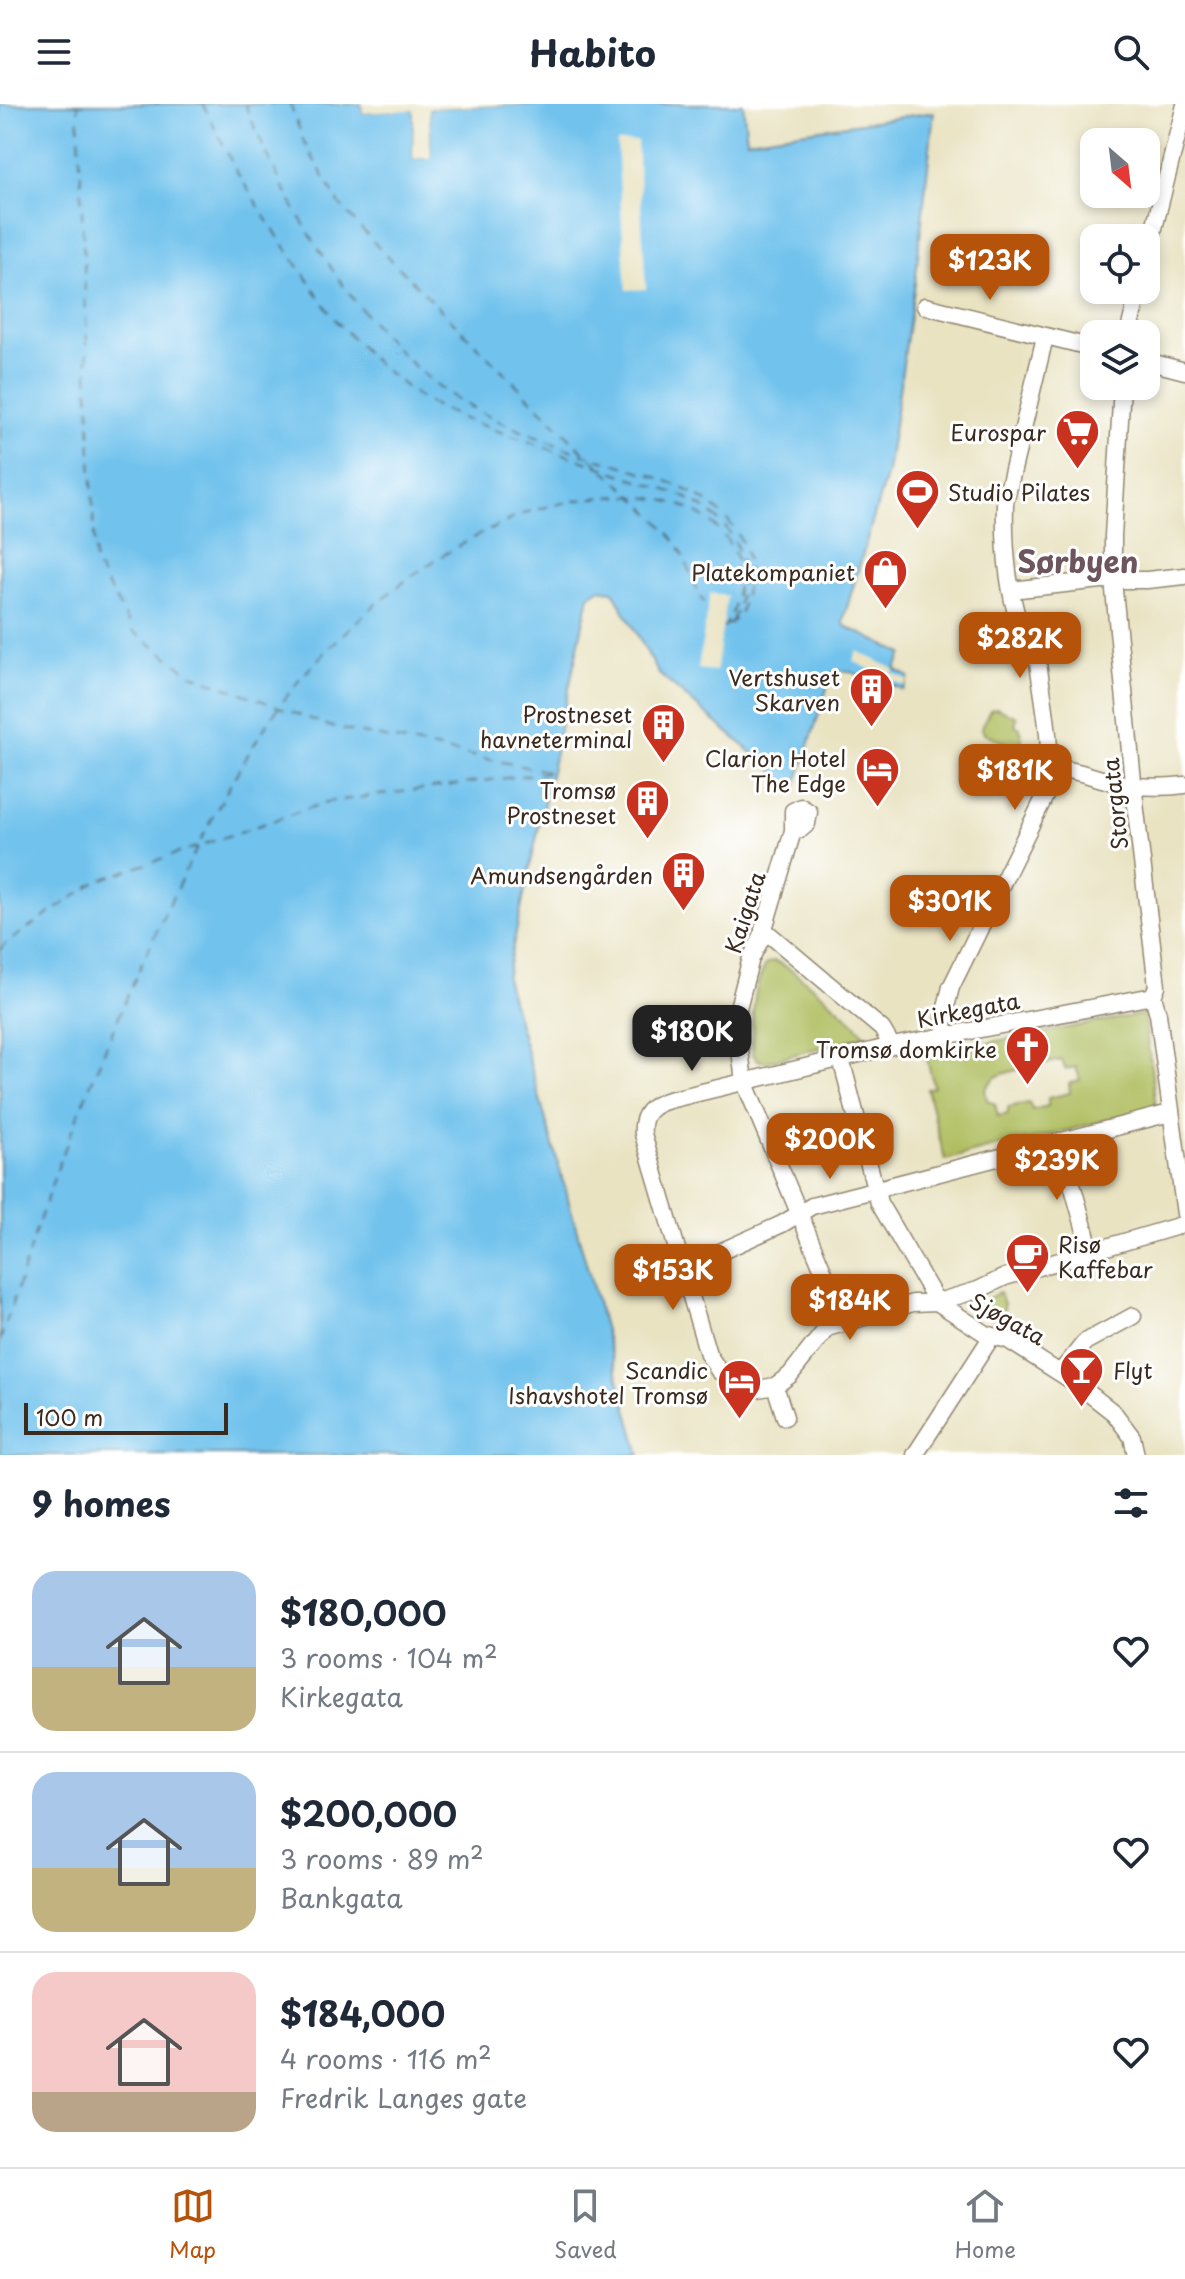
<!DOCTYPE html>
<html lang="en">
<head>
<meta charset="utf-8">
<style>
	:root { --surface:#fff; --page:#f2f2f3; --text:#1f2937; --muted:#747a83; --line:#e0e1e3; --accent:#b45309 }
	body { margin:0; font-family:"Playpen Sans",sans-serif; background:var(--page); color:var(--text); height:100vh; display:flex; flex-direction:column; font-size:30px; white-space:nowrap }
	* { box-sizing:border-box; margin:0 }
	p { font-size:26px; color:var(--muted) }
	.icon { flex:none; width:44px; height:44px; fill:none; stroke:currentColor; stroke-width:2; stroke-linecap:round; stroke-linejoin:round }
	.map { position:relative; height:1351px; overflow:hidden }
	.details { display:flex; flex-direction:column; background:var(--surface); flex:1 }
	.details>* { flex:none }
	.needle { width:52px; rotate:152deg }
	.buttons { position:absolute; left:1080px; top:24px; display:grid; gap:16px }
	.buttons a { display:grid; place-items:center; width:80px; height:80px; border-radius:16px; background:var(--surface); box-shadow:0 4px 12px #0003; font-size:40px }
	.scale { position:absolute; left:24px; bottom:20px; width:204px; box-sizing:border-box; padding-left:8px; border:4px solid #3b2a1e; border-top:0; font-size:22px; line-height:28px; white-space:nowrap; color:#3b2a1e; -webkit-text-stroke:6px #fff; paint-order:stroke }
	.price { position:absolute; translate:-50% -68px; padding:0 18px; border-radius:16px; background:var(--accent); color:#fff; font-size:26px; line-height:52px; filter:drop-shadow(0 2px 4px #0008) }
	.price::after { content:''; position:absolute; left:50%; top:48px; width:24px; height:18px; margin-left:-12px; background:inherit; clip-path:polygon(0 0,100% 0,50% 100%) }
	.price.selected { background:#222; color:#fff }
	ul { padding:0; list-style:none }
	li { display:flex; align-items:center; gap:24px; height:200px; padding:0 32px }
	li+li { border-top:2px solid var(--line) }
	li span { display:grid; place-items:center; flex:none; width:224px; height:160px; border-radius:24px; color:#555 }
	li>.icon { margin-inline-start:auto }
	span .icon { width:96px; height:96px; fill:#fffc; stroke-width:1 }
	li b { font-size:34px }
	h2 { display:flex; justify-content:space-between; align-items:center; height:96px; padding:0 32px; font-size:34px }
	header { display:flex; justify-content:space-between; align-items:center; height:104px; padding:0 32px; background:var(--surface); font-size:36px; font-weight:700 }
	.tab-bar { display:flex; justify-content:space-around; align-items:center; height:112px; border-top:2px solid var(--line); background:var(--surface); font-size:22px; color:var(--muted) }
	.tab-bar a { display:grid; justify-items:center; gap:4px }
	.tab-bar .selected { color:var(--accent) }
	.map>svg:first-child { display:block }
	.green { fill:#afbd5f; stroke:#75743e; stroke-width:2; fill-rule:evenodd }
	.water { fill:#71c2ed; stroke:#567686; stroke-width:2 }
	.pier { fill:#e9e3c2 }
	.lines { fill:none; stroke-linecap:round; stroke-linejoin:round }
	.ferry { stroke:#4e5f66; stroke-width:2; stroke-dasharray:10 8; stroke-linecap:butt }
	.minor-casing { stroke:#928670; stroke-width:19 }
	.minor { stroke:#fff; stroke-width:16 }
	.labels { text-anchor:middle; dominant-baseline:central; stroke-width:6; stroke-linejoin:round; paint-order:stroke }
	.poi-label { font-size:22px; fill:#3b2a1e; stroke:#fff; text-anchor:end }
	.street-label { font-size:22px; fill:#3b2a1e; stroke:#fff }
	.district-label { font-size:30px; font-weight:bold; fill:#6d555e; stroke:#fff }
</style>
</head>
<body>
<header><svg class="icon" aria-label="menu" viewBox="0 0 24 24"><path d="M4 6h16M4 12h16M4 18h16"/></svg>Habito<svg class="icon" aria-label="search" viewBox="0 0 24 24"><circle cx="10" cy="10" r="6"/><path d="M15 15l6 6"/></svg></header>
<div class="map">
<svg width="1185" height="1351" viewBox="0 0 1185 1351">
	<rect width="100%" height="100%" fill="#fff"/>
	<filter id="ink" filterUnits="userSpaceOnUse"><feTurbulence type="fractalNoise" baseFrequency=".0125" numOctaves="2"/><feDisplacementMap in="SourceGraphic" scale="16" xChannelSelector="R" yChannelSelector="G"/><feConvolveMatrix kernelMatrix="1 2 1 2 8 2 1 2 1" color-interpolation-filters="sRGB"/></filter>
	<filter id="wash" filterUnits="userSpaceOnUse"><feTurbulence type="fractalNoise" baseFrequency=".006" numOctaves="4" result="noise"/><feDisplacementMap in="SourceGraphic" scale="32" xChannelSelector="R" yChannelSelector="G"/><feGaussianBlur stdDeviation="1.8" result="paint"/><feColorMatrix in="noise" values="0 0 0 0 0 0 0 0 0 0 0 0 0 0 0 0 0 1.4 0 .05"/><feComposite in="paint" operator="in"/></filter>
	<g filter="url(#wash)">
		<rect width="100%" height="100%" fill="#e9e3c2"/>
		<path class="green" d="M 996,604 L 1017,613 L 1015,621 L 1020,624 L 1022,637 L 1018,645 L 984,629 L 981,625 L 990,606 Z
			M 774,857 C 789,860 857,918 865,932 L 769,957 C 760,958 757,957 753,950 C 752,921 751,886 766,860 Z
			M 1144,910 L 1156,1003 L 1027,1037 L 1025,1035 L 945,1056 L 927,985 L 934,983 L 926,952 L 930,949 ZM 1037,955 L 1040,961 L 1062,956 L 1065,965 L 1076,963 L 1080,976 L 1069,979 L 1070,989 L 1048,994 L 1048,1002 L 1032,1006 L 1029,999 L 1008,1003 L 1008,1010 L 998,1012 L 995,1000 L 987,996 L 985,986 C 994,970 1004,969 1021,965 L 1021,958 Z
			M 999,1188 L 1004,1200 L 1004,1220 L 996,1219 L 987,1207 L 988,1195 Z"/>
		<path class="water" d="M 0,0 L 362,0 L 363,9 L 414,5 L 413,55 L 431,54 L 429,4 L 539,0 L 743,0 L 747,36 L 934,8 L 915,179 L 887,368 L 843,517 L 845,522 L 903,550 L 895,565 L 909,573 L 903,586 C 893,580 887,581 878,579 C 861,575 851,562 832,569 L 795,685 L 659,570 L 613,487 L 599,485 L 589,492 L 506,874 L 640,1351 L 0,1351 Z"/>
		<path class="pier" d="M 362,0 L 366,0 L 366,5 L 417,2 L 417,51 L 427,50 L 425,4 L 427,0 L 539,0 L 429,4 L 431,54 L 413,55 L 414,6 L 363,9 Z
			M 637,37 L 646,185 L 626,186 L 617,38 Z
			M 710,489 L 727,492 L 716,567 L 698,565 Z
			M 857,547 L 894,565 L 893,569 L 908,576 L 904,582 L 853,557 Z"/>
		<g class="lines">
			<path class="ferry" d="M 203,0 L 236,67 L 279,134 L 336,217 L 377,260 L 421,295 L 461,314 L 683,392 C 726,415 748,439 740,490 C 738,501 738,510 730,518
				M 245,0 C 283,95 351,214 433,278 C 469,307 518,326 562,343 C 621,365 721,377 745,446 C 752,467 744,490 740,511 L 726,523
				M 290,0 L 304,38 L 340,101 L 380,145 L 586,350
				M 591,354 C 620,382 656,408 678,442 C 690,459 691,483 704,498
				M 0,847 L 5,840 L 97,777 L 327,698 L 551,668 L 332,623 L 191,570 L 133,527 L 95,459 L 78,0
				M 0,1237 C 23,1168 44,1097 71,1029 C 109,933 150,836 197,744 C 226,686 267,611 310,564 C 363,507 423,456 494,424 C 506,418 518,411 531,407 C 590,390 680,377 724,432 C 734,445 740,458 738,475 C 736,493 735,510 723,524"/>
		</g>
	</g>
	<g filter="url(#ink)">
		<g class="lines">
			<defs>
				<path id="minor" d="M 1146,156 L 1185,1
					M 925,202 L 1094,244
					M 1128,230 L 1139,186
					M 1146,257 L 1185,267
					M 1122,282 L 1113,432 L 1113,476 L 1136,707 L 1157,882 L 1153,892 L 1158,910 L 1185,1110
					M 1011,486 L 1101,476 L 1147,476 L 1185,472
					M 1050,664 C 1072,664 1092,673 1113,678 C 1138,684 1160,684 1185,681
					M 793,727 L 801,725 L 807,720 L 809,708 L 801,703 L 793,707 L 793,727 L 761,835 L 751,854 L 738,904 L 737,924 L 744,977 L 845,1219
					M 763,825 L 882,925 L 892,942
					M 1153,892 L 892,942 L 669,996 C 651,1001 641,1010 643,1030 L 708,1250 L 719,1267 L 729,1273 L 758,1285 L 775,1282 L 790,1271 L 827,1224 L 913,1199 L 937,1198 L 978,1186 L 1005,1173 L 1185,1120
					M 945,932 L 944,911 L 951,883 L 1048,686 C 1053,645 1044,600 1038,559 C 1034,545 1024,533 1019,519 C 1007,482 1004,438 1005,399 L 1045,233
					M 841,955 L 879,1099 L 937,1198 L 986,1230 L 1008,1236 L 1077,1280 L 1114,1309 L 1132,1333 L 1136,1351
					M 1060,1037 L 1091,1148
					M 682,1165 L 782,1120 L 812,1102 L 1170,1009
					M 1060,1269 L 1085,1238 L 1133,1212
					M 775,1282 L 785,1313
					M 915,1351 L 992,1232"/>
			</defs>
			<use href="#minor" class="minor-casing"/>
			<use href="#minor" class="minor"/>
		</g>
	</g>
	<defs>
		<symbol id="supermarket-pin" viewBox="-11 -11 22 30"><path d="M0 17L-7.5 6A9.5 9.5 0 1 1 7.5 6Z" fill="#c8321e" stroke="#fff"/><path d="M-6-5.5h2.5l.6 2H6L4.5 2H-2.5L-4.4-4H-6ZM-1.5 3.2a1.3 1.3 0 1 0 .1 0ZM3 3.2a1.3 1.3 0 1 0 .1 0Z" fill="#fff"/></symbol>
		<symbol id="stadium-pin" viewBox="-11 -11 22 30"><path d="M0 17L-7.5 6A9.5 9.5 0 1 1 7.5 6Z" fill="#c8321e" stroke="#fff"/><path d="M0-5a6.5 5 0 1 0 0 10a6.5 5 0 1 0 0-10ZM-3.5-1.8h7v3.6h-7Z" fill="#fff"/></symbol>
		<symbol id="shop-pin" viewBox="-11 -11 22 30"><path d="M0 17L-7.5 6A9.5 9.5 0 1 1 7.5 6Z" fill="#c8321e" stroke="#fff"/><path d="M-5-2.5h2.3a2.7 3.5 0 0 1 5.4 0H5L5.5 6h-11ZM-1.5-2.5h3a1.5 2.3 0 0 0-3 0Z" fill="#fff"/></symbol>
		<symbol id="building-pin" viewBox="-11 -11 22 30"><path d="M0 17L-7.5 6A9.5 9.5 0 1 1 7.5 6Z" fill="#c8321e" stroke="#fff"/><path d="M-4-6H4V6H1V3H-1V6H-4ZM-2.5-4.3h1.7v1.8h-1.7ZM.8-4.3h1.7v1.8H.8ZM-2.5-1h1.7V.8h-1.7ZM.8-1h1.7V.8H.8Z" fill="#fff"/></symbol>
		<symbol id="hotel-pin" viewBox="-11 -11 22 30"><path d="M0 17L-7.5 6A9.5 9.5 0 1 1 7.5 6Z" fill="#c8321e" stroke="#fff"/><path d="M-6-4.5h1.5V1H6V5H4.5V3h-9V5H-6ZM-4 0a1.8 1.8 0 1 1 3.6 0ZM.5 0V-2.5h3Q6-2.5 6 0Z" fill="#fff"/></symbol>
		<symbol id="church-pin" viewBox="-11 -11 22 30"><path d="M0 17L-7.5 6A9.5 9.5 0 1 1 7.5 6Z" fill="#c8321e" stroke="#fff"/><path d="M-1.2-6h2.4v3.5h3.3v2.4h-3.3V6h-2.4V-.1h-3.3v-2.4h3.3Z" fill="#fff"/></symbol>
		<symbol id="cafe-pin" viewBox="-11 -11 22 30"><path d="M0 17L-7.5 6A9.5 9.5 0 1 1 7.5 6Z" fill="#c8321e" stroke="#fff"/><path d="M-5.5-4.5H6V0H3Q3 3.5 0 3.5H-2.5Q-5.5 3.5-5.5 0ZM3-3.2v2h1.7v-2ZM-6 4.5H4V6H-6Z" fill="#fff"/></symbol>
		<symbol id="bar-pin" viewBox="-11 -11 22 30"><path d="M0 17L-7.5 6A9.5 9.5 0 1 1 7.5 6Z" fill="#c8321e" stroke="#fff"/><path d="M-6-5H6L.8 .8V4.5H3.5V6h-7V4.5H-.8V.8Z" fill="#fff"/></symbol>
	</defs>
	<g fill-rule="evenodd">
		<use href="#supermarket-pin" x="1052" y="302" width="51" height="69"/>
		<use href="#stadium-pin" x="892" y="362" width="51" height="69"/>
		<use href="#shop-pin" x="860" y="442" width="51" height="69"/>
		<use href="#building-pin" x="846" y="560" width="51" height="69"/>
		<use href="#building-pin" x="638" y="596" width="51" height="69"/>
		<use href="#hotel-pin" x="852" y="640" width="51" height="69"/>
		<use href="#building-pin" x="622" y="672" width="51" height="69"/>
		<use href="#building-pin" x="658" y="744" width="51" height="69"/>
		<use href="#church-pin" x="1002" y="918" width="51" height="69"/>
		<use href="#cafe-pin" x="1002" y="1126" width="51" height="69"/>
		<use href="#bar-pin" x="1056" y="1240" width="51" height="69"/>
		<use href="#hotel-pin" x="714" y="1252" width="51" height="69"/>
	</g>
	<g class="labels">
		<g class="poi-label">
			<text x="1046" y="327">Eurospar</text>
			<text x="948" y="387" text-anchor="start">Studio Pilates</text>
			<text x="855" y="467">Platekompaniet</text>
			<text x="840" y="572">Vertshuset<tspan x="840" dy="25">Skarven</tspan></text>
			<text x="632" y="609">Prostneset<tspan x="632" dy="25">havneterminal</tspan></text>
			<text x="846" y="653">Clarion Hotel<tspan x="846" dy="25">The Edge</tspan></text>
			<text x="616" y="685">Tromsø<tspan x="616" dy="25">Prostneset</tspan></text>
			<text x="653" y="770">Amundsengården</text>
			<text x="997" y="944">Tromsø domkirke</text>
			<text x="1058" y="1139" text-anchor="start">Risø<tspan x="1058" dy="25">Kaffebar</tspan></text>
			<text x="708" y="1265">Scandic<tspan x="708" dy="25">Ishavshotel Tromsø</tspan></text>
			<text x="1113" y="1265" text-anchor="start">Flyt</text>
		</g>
		<g class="street-label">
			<text transform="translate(1114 700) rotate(-96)">Storgata</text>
			<text transform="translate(744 808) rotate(-72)">Kaigata</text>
			<text transform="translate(968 905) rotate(-11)">Kirkegata</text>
			<text transform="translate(1008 1214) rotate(29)">Sjøgata</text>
		</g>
		<g class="district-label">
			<text x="1078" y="456">Sørbyen</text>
		</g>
	</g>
</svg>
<div class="buttons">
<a><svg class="needle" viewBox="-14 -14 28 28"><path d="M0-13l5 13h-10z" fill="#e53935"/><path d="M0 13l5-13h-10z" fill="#747a83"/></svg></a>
<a><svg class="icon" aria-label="locate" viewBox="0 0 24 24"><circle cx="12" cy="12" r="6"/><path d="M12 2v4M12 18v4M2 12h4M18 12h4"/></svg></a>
<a><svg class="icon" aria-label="layers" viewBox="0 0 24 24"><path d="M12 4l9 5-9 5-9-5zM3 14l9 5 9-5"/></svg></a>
</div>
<div class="scale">100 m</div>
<b class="price" style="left:990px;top:198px">$123K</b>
<b class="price" style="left:1020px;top:576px">$282K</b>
<b class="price" style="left:1015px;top:708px">$181K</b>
<b class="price" style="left:950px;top:839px">$301K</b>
<b class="price selected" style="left:692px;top:969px">$180K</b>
<b class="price" style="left:830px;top:1077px">$200K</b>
<b class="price" style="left:1057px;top:1098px">$239K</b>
<b class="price" style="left:673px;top:1208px">$153K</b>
<b class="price" style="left:850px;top:1238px">$184K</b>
</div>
<section class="details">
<h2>9 homes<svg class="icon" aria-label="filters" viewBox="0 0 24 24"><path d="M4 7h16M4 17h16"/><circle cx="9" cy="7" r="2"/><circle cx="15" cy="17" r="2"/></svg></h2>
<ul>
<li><span style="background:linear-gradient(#a9c7e8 60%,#c2b280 0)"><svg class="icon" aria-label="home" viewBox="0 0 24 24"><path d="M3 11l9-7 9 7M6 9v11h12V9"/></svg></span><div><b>$180,000</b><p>3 rooms · 104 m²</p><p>Kirkegata</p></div><svg class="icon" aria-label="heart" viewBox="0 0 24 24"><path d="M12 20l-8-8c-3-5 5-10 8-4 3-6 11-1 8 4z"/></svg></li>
<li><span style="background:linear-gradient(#a9c7e8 60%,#c2b280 0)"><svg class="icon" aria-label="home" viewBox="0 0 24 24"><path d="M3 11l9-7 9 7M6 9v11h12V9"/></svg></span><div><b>$200,000</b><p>3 rooms · 89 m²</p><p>Bankgata</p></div><svg class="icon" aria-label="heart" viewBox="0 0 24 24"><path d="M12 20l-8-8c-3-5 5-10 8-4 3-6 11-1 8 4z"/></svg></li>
<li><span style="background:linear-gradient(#f6c9c9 75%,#b9a48a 0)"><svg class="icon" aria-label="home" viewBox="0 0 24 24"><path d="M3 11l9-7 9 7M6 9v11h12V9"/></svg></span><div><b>$184,000</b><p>4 rooms · 116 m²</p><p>Fredrik Langes gate</p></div><svg class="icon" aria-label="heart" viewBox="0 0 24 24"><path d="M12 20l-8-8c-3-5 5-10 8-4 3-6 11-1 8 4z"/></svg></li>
</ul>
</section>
<nav class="tab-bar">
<a class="selected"><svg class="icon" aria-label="map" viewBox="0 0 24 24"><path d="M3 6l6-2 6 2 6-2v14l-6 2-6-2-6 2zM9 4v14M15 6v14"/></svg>Map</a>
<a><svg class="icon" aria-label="saved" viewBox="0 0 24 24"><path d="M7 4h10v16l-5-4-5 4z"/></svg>Saved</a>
<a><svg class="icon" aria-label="home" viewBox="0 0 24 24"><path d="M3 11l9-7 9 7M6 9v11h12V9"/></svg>Home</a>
</nav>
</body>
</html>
